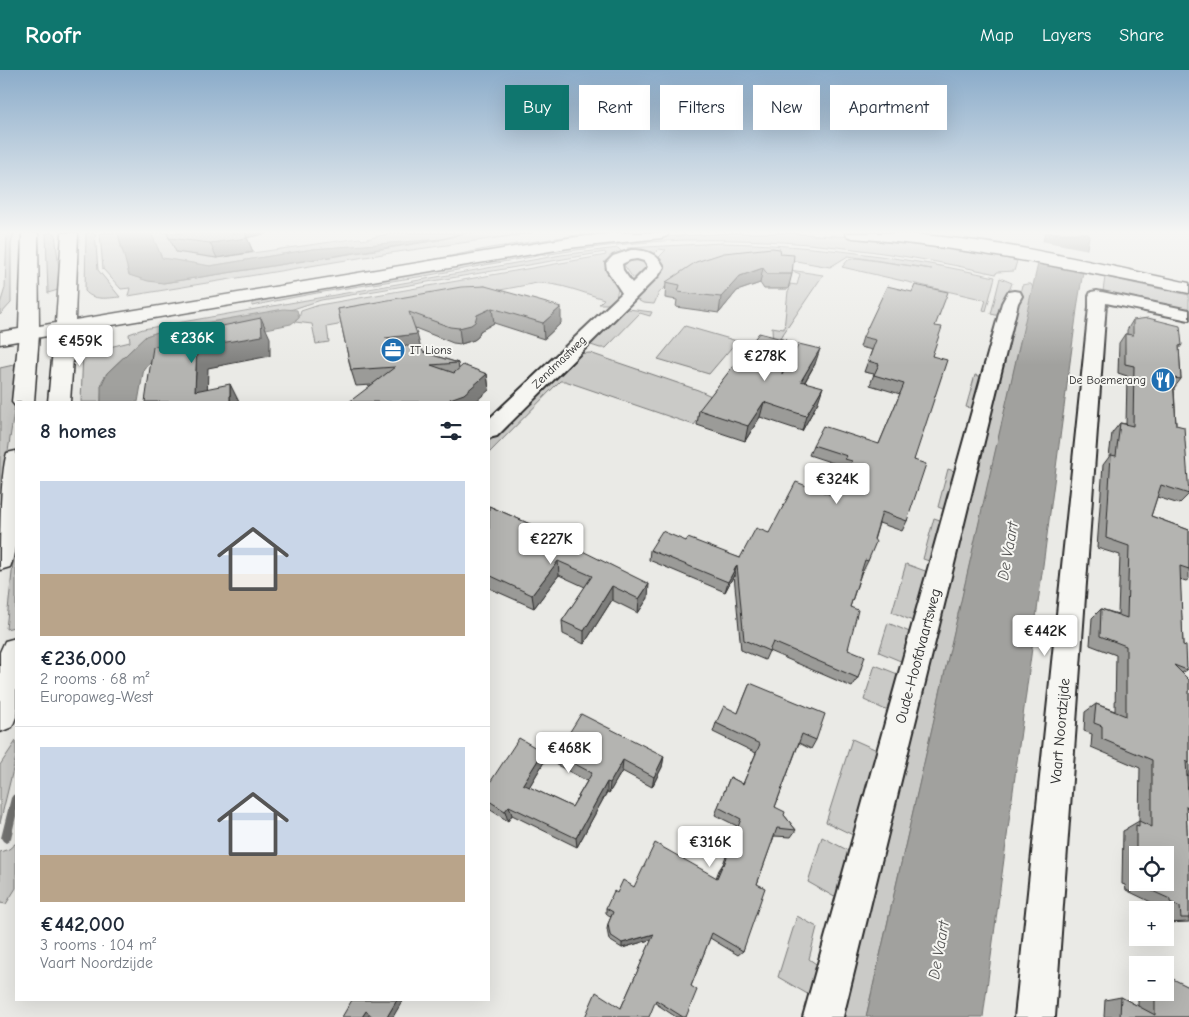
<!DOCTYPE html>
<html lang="en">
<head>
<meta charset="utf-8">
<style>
	:root { --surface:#fff; --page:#f6f6f7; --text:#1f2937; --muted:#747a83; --line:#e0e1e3; --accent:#0f766e }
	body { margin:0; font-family:"Comic Neue",sans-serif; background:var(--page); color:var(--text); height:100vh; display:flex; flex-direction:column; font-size:19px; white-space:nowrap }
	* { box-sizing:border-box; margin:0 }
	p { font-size:16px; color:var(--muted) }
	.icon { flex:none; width:28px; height:28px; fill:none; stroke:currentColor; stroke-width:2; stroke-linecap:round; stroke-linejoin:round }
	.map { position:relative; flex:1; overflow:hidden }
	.side { position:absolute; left:15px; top:331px; width:475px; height:600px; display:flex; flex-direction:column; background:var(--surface); border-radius:0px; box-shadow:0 5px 20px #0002 }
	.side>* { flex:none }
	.banner { position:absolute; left:505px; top:15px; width:475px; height:45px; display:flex; gap:10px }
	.controls { position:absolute; left:1129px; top:776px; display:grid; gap:10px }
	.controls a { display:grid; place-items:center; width:45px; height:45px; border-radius:0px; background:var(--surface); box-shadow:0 5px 20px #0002; font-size:25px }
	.price { position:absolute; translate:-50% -42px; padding:0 11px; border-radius:5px; background:#fff; color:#222; font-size:16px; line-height:32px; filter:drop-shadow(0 1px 2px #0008) }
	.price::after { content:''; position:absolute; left:50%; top:30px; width:15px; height:11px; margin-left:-8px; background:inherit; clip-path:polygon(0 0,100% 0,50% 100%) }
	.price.selected { background:var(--accent); color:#fff }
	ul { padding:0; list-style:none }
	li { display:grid; align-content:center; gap:10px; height:265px; padding:0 25px }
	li+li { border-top:1px solid var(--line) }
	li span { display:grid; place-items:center; height:155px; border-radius:0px; color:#555 }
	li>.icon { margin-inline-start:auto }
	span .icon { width:90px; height:90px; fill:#fffc; stroke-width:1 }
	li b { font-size:21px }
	h2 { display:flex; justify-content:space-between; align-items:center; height:60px; padding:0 25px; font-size:21px }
	.chip { padding:0 18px; border-radius:0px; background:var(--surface); box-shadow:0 5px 20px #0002; font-size:18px; line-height:45px }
	.chip.selected { background:var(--accent); color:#fff }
	header { display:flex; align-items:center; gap:30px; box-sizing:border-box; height:70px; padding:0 25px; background:var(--accent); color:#fff }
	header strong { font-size:24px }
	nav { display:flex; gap:28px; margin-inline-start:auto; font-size:18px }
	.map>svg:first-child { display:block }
	.green { fill:#cacac7; stroke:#7a7a79 }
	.water { fill:#a1a19e; stroke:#727270 }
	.pier { fill:#eaeae6 }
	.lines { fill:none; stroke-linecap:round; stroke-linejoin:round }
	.stream { fill:#727270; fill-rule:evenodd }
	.street-casing { stroke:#2b2b2b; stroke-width:4 }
	.secondary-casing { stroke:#2b2b2b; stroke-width:3 }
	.primary-casing { stroke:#2b2b2b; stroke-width:3 }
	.street { fill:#f6f6f2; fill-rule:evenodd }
	.secondary { fill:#f6f6f2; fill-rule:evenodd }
	.primary { fill:#f6f6f2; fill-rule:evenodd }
	.wall { fill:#9b9b98; stroke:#2b2b2b; fill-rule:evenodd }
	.shaded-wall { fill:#7e7e7c; stroke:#2b2b2b }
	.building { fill:#b4b4b1; stroke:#2b2b2b }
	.labels { text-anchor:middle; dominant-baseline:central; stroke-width:4; stroke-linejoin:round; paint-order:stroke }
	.far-poi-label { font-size:12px; fill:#2b2b2b; stroke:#f6f6f2; text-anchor:start }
	.far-street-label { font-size:12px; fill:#2b2b2b; stroke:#f6f6f2 }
	.street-label { font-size:15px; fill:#2b2b2b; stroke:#f6f6f2 }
	.water-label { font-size:16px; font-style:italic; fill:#545453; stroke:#f6f6f2 }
</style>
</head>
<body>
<header>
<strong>Roofr</strong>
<nav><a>Map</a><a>Layers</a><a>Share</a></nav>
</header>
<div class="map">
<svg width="1189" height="947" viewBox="0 0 1189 947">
	<rect width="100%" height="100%" fill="#eaeae6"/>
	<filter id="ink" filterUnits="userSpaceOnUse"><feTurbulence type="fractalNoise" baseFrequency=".02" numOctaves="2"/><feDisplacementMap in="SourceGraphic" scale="10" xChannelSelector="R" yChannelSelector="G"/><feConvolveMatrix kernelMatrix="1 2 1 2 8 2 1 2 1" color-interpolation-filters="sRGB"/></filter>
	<g filter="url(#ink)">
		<path class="green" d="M 7,163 L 14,163 L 11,174 L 11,233 L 0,245 L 0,234 L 5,218 Z
			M 46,163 L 55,163 L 59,199 L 58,220 L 48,223 Z
			M 86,163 L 95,163 L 98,200 L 120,227 C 108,228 93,231 85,221 Z
			M 100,163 L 118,163 L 122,181 L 163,213 L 440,170 L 313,179 L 210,196 L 162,188 L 151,163 L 169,163 L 176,182 L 216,188 L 360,168 L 362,170 L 392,163 L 532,163 L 383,184 L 128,226 L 130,218 L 121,219 L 103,199 Z
			M 590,163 L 626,163 L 574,169 L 145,240 L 146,238 L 406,195 L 490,178 Z
			M 734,163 L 783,163 L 855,167 L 1001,185 L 1001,187 L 1017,191 L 1014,201 L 997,202 L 996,204 C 886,180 776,165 663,171 C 582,176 503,192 424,206 C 367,215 309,223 252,236 L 252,233 L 315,220 L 544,181 L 639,168 Z
			M 722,173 C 816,175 903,187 995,207 L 986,241 L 983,240 L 986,230 L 842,197 L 848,190 L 857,188 L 932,199 L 848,186 L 830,197 L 785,189 L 668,214 L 659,223 L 654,234 L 643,233 L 634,228 L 663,198 L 664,193 L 659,187 L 666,180 L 659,179 L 654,184 L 629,181 L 627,178 Z
			M 618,178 L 622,182 L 612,186 L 606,192 L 606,197 L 618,218 L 616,228 L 609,234 L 599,234 L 604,229 C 583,223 561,213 537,213 L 343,250 L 338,255 L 327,257 L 329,272 L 316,274 L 312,254 L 295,252 L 299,248 L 301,241 L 319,235 L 601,186 L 606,185 L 605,182 L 321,230 L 293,239 L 170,259 L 166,257 L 164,260 L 146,266 L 107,303 L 102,311 L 101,332 L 81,332 L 83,280 L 92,278 L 93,281 L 130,272 L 129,264 L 143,259 L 561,185 Z
			M 631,190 L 643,191 L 650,195 L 635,211 L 624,195 Z
			M 790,200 L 823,205 L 773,279 L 772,257 L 784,259 L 788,221 L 789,221 L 790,214 L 797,215 L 800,204 Z
			M 1105,207 L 1189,225 L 1189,242 L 1103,221 Z
			M 1000,208 L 1012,213 L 1000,246 L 991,244 Z
			M 1027,214 L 1031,214 L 1033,218 L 866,947 L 840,947 L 1022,215 Z
			M 628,239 L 652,242 L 650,246 L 640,243 L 606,278 L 600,278 L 588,274 L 621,240 Z
			M 685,256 L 737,271 L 709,304 L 658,289 Z
			M 590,283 L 698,320 L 718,329 L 706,339 L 694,355 L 565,311 L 560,311 L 489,383 L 489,372 L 577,284 Z
			M 18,294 L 14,342 L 0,434 L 0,298 Z
			M 975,305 L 983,307 L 974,339 L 966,337 Z
			M 948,399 L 957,402 L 946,440 L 938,437 Z
			M 934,448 L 943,451 L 932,492 L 923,489 Z
			M 16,465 L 16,540 L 14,557 L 6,559 Z
			M 906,494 L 928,502 L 915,552 L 892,542 Z
			M 888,553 L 912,563 L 903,592 L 879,582 Z
			M 875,595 L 900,605 L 890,642 L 864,630 Z
			M 852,669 L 879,681 L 855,766 L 826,752 Z
			M 16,671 L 16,687 L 0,753 L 0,695 Z
			M 822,767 L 851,782 L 838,829 L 808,812 Z
			M 16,773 L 16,818 L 6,834 L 0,833 L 0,782 L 9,779 Z
			M 797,846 L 817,857 L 809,889 L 819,896 L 811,926 L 778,907 Z"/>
		<path class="water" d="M 118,163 L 151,163 L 162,188 L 210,196 L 313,179 L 442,169 L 163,213 L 148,211 L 129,205 Z
			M 1045,163 L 1087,163 L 1089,166 L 1078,232 L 983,947 L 866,947 Z
			M 284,239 L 297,240 L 299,248 L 291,254 L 221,268 L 155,289 L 144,298 L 138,332 L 101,332 L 101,316 L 107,303 L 146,266 L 164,260 L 166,257 L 169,257 L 170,259 Z"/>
		<path class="pier" d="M 1041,171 L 1089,180 L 1087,190 L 1038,181 Z"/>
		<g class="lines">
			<path class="stream" d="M 461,163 L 467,163 L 442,170 L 440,169 Z
				M 16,724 L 16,746 L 11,768 L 9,771 L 6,773 L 3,771 L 1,768 L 11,728 L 13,725 Z"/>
			<defs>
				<path id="street" d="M 631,180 C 646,180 657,183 664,197 L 659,205 L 497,366 L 489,368 L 489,349 L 622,223 L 607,200 L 606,193 L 613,186 ZM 637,189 L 644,191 L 648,197 L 632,213 L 623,200 L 622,194 L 630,190 Z
					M 1014,221 L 1020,222 L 1022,226 L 1018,233 L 843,947 L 803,947 L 1002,233 L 1008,222 Z
					M 1097,221 L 1189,240 L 1189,250 L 1106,233 L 1055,947 L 1015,947 L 1089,237 L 1089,226 L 1091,222 Z"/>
				<path id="secondary" d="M 65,252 L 72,254 L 75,258 L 70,332 L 48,332 L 55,258 L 58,254 Z
					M 29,258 L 36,260 L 39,264 L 34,332 L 16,332 L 16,337 L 12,332 L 19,264 L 22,260 Z
					M 16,381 C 18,405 20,477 10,497 L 0,500 C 0,472 0,405 7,383 Z
					M 16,568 L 16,647 L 12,657 L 0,662 L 0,582 L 5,571 Z"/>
				<path id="primary" d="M 22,163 L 38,163 L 39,256 L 56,253 L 62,163 L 78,163 L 75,250 L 568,168 L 617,163 L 669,163 L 667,166 L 661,168 L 568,178 L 0,274 L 0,262 L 19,259 Z
					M 845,163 C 961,159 1076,189 1189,213 L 1189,223 C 1078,200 967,177 853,168 L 847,166 Z"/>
			</defs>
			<use href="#street" class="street-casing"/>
			<use href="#secondary" class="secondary-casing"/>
			<use href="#primary" class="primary-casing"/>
			<use href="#street" class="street"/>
			<use href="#secondary" class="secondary"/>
			<use href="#primary" class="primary"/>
		</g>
		<path class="wall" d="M 167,163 L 268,163 L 247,167 L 253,182 L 217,188 L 176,182 Z
			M 781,184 L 792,204 L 788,219 L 764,219 L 760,213 L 737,221 L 719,243 L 676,237 L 677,230 L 665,228 L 666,212 Z
			M 485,216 L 561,253 L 544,269 L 494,253 L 480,261 L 478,267 L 474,270 L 461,274 L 453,273 L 415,258 L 420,278 L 423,282 L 458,293 L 459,299 L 487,304 L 489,320 L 372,315 L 356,316 L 351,300 L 338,239 Z
			M 1133,250 L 1182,275 L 1179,279 L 1181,309 L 1174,318 L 1176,355 L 1189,424 L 1179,434 L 1157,427 L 1151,446 L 1189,460 L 1189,509 L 1186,511 L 1180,509 L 1183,575 L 1187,600 L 1182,603 L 1189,610 L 1189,706 L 1187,705 L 1189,737 L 1186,738 L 1188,781 L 1189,782 L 1189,852 L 1166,853 L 1165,840 L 1160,840 L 1155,838 L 1155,834 L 1126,820 L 1125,815 L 1122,814 L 1123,761 L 1127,759 L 1127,758 L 1139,751 L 1140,698 L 1091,677 L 1092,664 L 1084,661 L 1085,642 L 1096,634 L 1115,641 L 1116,585 L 1090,575 L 1092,548 L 1101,539 L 1118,544 L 1120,485 L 1097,478 L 1103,395 L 1109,387 L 1112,363 L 1120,353 L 1126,354 L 1127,306 L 1118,303 L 1119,273 L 1125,264 L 1127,264 L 1127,260 ZM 1138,785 L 1165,812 L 1138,812 Z
			M 935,256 L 932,286 L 914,390 L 907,451 L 902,461 L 879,453 L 868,491 L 863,501 L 862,501 L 850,537 L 848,579 L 858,608 L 852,617 L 769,581 L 765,590 L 741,580 L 734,505 L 725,522 L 649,490 L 650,480 L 686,471 L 740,488 L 769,463 L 837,427 L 848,401 L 841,399 L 842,396 L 809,385 L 813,375 L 879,374 L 900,324 L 870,315 L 874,304 L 864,302 L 872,280 L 860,277 L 863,267 Z
			M 815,294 L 805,312 L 818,332 L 802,361 L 760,347 L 745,371 L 697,355 L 699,340 Z
			M 489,436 L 539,458 L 539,460 L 648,528 L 638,543 L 612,530 L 584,574 L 563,564 L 562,551 L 585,517 L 559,505 L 534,538 L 489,518 Z
			M 750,613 L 816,670 L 811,679 L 799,673 L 775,737 L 784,745 L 796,760 L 791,767 L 774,766 L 757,814 L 743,881 L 738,885 L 710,868 L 691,916 L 686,947 L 676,947 L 655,933 L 621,938 L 652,869 L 622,878 L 609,870 L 607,859 L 608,854 L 611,847 L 606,843 L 606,838 L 617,823 L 634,817 L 716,808 L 719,800 L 723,794 L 737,756 L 715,745 L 730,707 L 743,714 L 756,683 L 713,662 L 716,653 L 738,643 Z
			M 556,684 L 664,686 L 662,697 L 652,717 L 622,701 L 609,723 L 607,722 L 577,777 L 512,745 L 508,751 L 489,739 L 489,714 L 544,692 L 529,717 L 572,737 L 587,711 L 557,695 Z
			M 1138,922 L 1165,922 L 1189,947 L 1104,947 L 1105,930 L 1121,927 L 1138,936 Z"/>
		<path class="shaded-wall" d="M 244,163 L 268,163 L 246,168 Z
			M 247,168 L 253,182 L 217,188 L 210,173 Z
			M 763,198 L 760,213 L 737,221 L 719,243 L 721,227 L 740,206 Z
			M 561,237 L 561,253 L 544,269 L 543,253 Z
			M 492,238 L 494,253 L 480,261 L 478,267 L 474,270 L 461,274 L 459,258 L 477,245 Z
			M 261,248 L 270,268 L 270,286 L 208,298 L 207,332 L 195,321 L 197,277 Z
			M 417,264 L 421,279 L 389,284 L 385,268 Z
			M 820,279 L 815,294 L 797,325 L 801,311 Z
			M 487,304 L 489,320 L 475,332 L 449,332 L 450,329 Z
			M 230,314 L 239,332 L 230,332 Z
			M 823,317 L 818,332 L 802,361 L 806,346 Z
			M 764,332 L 760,347 L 745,371 L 748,356 Z
			M 558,491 L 559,505 L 534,538 L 532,525 Z
			M 737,495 L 734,505 L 725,522 L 728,512 Z
			M 649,514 L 648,528 L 638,543 L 639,529 Z
			M 612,516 L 612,530 L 584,574 L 584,561 Z
			M 543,682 L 544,692 L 525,724 L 523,714 Z
			M 664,686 L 662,697 L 652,717 L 654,707 Z
			M 623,690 L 622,701 L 609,723 L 610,713 Z
			M 607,712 L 607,722 L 577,777 L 576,768 Z
			M 509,736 L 512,745 L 508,751 L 505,741 Z
			M 654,864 L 653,869 L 622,878 L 622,873 Z
			M 397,930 L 403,930 L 393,947 L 387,947 Z
			M 366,941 L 370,943 L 368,947 L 362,947 Z"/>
		<path class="building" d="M 167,163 L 245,163 L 247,168 L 210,173 L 169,168 Z
			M 772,178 L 780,179 L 781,184 L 794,185 L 792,204 L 767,204 L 763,198 L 740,206 L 721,227 L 678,222 L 680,215 L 666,212 L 696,192 L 724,183 Z
			M 915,215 L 948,222 L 935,256 L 942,257 L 932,286 L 947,290 L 914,390 L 926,394 L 907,451 L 882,442 L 874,469 L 876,472 L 868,491 L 865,490 L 850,537 L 858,540 L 848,579 L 865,586 L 858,608 L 773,572 L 769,581 L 744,570 L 737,495 L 728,512 L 650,480 L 662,461 L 686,471 L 688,468 L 740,488 L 756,458 L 769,463 L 796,412 L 837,427 L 852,391 L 845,389 L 847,386 L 813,375 L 823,356 L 879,374 L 904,314 L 874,305 L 879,294 L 868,291 L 876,270 L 863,267 L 887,216 L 912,222 Z
			M 485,216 L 561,237 L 543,253 L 492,238 L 477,245 L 475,252 L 471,255 L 459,258 L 450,257 L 409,242 L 417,264 L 385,268 L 418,280 L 422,277 L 423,282 L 458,293 L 431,295 L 454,303 L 463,295 L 487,304 L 464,324 L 450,329 L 449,332 L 349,332 L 395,297 L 351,300 L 338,239 L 461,217 Z
			M 261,248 L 262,266 L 197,277 L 195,321 L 230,314 L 230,332 L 145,332 L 153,277 L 193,262 Z
			M 1148,248 L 1180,256 L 1182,275 L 1179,276 L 1181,309 L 1173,308 L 1176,355 L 1184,357 L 1189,424 L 1161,415 L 1151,446 L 1189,460 L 1189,499 L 1180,496 L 1183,575 L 1186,576 L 1187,600 L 1174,595 L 1189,610 L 1189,693 L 1186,691 L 1189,737 L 1186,736 L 1188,781 L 1189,782 L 1189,848 L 1181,848 L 1180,837 L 1170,832 L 1170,829 L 1139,815 L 1139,812 L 1165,812 L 1165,785 L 1138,785 L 1138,809 L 1136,808 L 1136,755 L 1139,756 L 1139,751 L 1152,757 L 1152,690 L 1102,669 L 1102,656 L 1094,653 L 1096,634 L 1126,646 L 1126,576 L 1100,566 L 1101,539 L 1127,548 L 1129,476 L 1106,468 L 1111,385 L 1116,386 L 1120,353 L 1133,356 L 1134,296 L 1125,294 L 1125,264 L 1133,265 L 1133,250 Z
			M 759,263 L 786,270 L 782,305 L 799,274 L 820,279 L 801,311 L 823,317 L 806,346 L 764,332 L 748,356 L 699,340 Z
			M 489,436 L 539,458 L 538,459 L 649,514 L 639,529 L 612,516 L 584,561 L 562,551 L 592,506 L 558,491 L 532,525 L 489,505 Z
			M 750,613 L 825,644 L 816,670 L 802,664 L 775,737 L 785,742 L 784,745 L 796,760 L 777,758 L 757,814 L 765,818 L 743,881 L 712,863 L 691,916 L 697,920 L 686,947 L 683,947 L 656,930 L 649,947 L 585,947 L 596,922 L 621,938 L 654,864 L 622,873 L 610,865 L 608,854 L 613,842 L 606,838 L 614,821 L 617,823 L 623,810 L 634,817 L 655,773 L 717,808 L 723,794 L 724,795 L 741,749 L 718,737 L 730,707 L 743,714 L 760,674 L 716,653 L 724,636 L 738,643 Z
			M 581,644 L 664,686 L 654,707 L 623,690 L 610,713 L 607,712 L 576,768 L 509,736 L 505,741 L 489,731 L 489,714 L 519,668 L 543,682 L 523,714 L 572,737 L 592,703 L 556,684 Z
			M 1165,905 L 1189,917 L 1189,947 L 1120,947 L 1121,927 L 1155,945 L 1155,922 L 1165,922 Z
			M 352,930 L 397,930 L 387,947 L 373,947 L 366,941 L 362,947 L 342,947 Z"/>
	</g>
	<linearGradient id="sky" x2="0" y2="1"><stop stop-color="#8bacca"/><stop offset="0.55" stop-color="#f6f6f4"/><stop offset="1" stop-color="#f6f6f4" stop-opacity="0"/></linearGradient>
	<rect width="1189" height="295" fill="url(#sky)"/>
	<defs>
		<symbol id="office-disc" viewBox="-11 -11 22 22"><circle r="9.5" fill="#1f6fb2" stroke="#f6f6f2"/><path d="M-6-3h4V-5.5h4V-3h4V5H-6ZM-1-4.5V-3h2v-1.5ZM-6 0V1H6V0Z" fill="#fff"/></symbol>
		<symbol id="restaurant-disc" viewBox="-11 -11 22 22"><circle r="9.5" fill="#1f6fb2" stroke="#f6f6f2"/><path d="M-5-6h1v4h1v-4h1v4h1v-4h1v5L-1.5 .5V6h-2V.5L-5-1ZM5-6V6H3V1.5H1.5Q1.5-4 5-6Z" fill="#fff"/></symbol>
	</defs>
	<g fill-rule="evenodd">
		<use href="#office-disc" x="379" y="266" width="28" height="28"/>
		<use href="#restaurant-disc" x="1149" y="296" width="28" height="28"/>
	</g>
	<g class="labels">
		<g class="far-poi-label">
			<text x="410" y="280">IT Lions</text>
			<text x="1146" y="310" text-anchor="end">De Boemerang</text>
		</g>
		<g class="far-street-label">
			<text transform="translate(559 292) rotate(-44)">Zendmastweg</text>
		</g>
		<g class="street-label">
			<text transform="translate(918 586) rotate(-75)">Oude-Hoofdvaartsweg</text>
			<text transform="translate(1060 661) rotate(-85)">Vaart Noordzijde</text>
		</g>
		<g class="water-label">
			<text transform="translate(1008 481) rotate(-80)">De Vaart</text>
			<text transform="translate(939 880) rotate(-80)">De Vaart</text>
		</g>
	</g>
</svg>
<div class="controls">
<a><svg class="icon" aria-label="locate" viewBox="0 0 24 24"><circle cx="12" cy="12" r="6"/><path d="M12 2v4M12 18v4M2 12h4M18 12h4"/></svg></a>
<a>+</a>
<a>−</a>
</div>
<b class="price selected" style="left:192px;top:294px">€236K</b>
<b class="price" style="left:80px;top:297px">€459K</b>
<b class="price" style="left:765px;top:312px">€278K</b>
<b class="price" style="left:837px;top:435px">€324K</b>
<b class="price" style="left:551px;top:495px">€227K</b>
<b class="price" style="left:1045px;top:587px">€442K</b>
<b class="price" style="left:569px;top:704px">€468K</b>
<b class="price" style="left:710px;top:798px">€316K</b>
<div class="banner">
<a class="chip selected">Buy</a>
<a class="chip">Rent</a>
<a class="chip">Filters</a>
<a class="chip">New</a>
<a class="chip">Apartment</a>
</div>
<section class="side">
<h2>8 homes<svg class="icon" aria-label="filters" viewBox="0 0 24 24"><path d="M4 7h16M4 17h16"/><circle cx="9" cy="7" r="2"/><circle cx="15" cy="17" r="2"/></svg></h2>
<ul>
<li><span style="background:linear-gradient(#c9d6e8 60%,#b9a48a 0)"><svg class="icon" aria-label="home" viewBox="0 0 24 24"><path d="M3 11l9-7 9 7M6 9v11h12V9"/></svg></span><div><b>€236,000</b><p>2 rooms · 68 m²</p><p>Europaweg-West</p></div></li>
<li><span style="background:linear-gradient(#c9d6e8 70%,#b9a48a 0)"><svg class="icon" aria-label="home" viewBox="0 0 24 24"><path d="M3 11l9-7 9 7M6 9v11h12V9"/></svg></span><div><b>€442,000</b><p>3 rooms · 104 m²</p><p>Vaart Noordzijde</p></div></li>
</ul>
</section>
</div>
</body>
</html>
